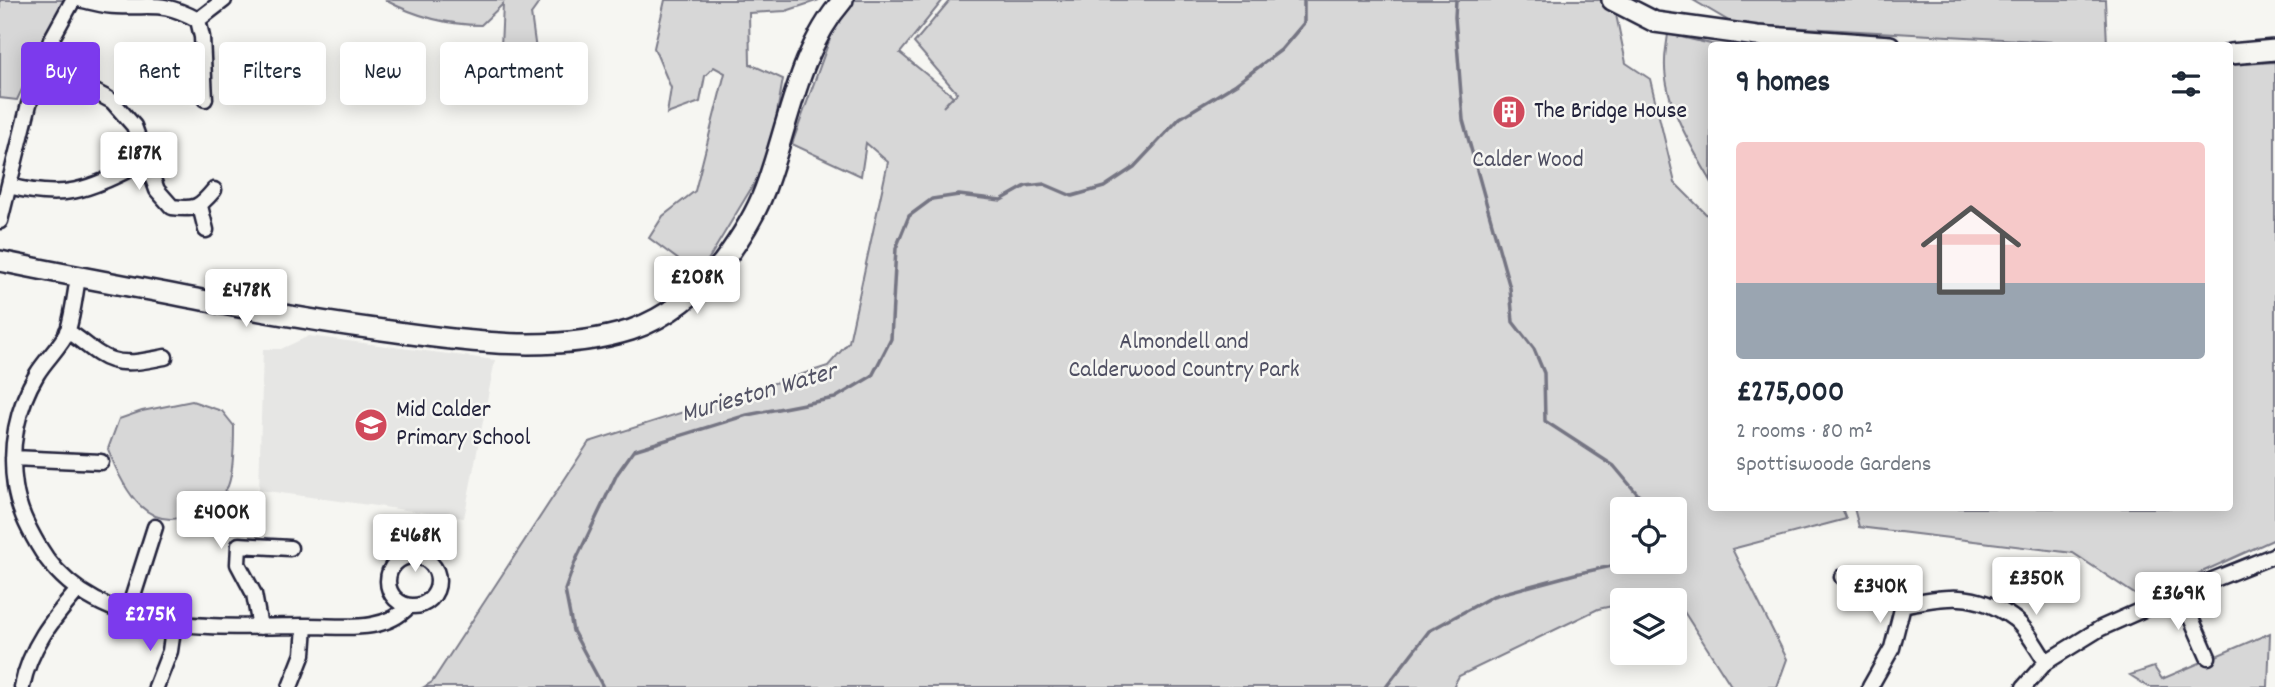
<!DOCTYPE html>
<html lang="en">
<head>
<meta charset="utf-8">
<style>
	:root { --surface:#fff; --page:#f6f6f7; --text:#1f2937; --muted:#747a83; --line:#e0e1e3; --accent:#7c3aed }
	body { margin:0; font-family:Dekko,sans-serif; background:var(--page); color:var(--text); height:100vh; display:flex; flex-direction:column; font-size:26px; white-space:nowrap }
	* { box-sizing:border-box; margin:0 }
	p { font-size:23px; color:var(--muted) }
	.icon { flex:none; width:38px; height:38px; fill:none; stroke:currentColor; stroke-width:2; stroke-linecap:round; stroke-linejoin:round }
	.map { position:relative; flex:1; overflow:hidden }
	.sheet { position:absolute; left:1708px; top:42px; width:525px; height:469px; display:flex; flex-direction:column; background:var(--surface); border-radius:7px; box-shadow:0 4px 18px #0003 }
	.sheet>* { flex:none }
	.hud { position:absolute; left:21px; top:42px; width:665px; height:63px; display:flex; gap:14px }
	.controls { position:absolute; left:1610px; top:497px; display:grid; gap:14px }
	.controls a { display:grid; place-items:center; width:77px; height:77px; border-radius:7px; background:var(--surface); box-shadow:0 4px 18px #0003; font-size:35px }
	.price { position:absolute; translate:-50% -60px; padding:0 16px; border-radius:7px; background:#fff; color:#222; font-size:23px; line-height:46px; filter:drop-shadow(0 2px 4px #0008) }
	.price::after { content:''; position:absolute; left:50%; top:42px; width:21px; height:16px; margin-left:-10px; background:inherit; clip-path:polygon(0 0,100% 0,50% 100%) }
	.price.active { background:var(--accent); color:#fff }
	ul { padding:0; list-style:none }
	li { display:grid; align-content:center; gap:14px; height:371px; padding:0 28px }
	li+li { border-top:2px solid var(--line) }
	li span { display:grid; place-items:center; height:217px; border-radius:7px; color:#555 }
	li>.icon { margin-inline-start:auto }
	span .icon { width:126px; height:126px; fill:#fffc; stroke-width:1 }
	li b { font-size:30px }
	h2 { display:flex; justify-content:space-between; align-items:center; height:84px; padding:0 28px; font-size:30px }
	.tag { padding:0 24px; border-radius:7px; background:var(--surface); box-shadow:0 4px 18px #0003; font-size:24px; line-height:63px }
	.tag.active { background:var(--accent); color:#fff }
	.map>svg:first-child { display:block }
	.built { fill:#e6e6e4 }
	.green { fill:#d7d7d7; stroke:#7c7c89; stroke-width:2; fill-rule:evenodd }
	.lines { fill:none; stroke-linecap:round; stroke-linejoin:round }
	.stream { stroke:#757583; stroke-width:3.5 }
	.street-casing { stroke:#22223b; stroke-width:19 }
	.secondary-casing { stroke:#22223b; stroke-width:24 }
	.street { stroke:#f6f6f2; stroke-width:14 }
	.secondary { stroke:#f6f6f2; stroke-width:19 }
	.labels { text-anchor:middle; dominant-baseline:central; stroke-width:5; stroke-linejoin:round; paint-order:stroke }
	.poi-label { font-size:24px; fill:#22223b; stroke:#f6f6f2; text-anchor:start }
	.park-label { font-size:24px; fill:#4f4f62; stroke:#f6f6f2 }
	.water-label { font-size:26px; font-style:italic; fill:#535365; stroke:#f6f6f2 }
</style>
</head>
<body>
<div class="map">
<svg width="2275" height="687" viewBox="0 0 2275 687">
	<rect width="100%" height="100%" fill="#f6f6f2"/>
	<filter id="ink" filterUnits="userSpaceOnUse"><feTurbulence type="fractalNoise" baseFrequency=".0143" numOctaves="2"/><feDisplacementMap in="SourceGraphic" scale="14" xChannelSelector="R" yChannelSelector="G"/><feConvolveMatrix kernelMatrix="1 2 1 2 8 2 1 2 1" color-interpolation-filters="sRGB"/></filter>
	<g filter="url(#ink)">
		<path class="built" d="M 309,336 L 495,360 L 464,518 L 259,490 L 263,349 L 281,349 Z"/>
		<path class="green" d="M 0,0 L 69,0 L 62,3 L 17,100 L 0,98 Z
			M 385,0 L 541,0 L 531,14 L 536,50 L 517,65 L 501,47 L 503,4 L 481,25 C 447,25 415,16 385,0 Z
			M 665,0 L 819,0 L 786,11 L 749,13 L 750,64 L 783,79 L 769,159 L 699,275 L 649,238 L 663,216 L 695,191 L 725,73 L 714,67 L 705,76 L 700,102 L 667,114 L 671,88 L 654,48 Z
			M 852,0 L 943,0 L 900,53 L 953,96 L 943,107 L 957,93 L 914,43 L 950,0 L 1613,0 L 1626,63 L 1650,79 L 1675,183 L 1711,219 L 1712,508 L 1842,508 L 1846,519 L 1732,549 L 1787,659 L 1777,687 L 1732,687 L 1672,593 L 1638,600 L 1622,600 L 1622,604 L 1598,609 L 1459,676 L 1453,687 L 424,687 L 432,682 L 589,442 L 828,366 L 849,342 L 888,162 L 866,143 L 861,176 L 792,144 L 832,33 ZM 1622,509 L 1675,509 L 1675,562 L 1622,562 Z
			M 1693,0 L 2105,0 L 2107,45 L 1734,24 Z
			M 1668,34 L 1715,45 L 1712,46 L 1711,181 C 1692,148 1663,101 1665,61 C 1665,52 1667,43 1668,34 Z
			M 2275,62 L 2275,539 L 2142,599 L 2073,553 L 1859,527 L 1854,508 L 2230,508 L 2230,65 Z
			M 192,401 L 222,411 L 234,426 C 234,442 234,471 228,486 C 222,498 209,504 199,510 C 149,540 123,489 108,449 L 119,419 L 142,411 Z
			M 231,506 L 258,513 L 255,531 L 238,530 L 230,523 Z
			M 2270,633 L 2268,687 L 2149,687 L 2130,675 L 2154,667 L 2162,679 Z"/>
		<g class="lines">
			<path class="stream" d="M 1456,0 L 1455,17 L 1463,120 L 1510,288 L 1513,322 L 1534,349 L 1544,373 L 1545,421 L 1614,466 L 1650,509
				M 603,687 L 573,631 L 565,590 L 575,562 L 617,474 L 634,450 L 747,415 L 835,398 L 872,376 L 891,339 L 896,248 L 909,216 L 932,199 L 959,195 L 1001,200 L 1026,186 L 1044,184 L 1072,196 L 1104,187 L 1134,167 L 1180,118 L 1236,84 L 1281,50 L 1304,23 L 1304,0
				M 1386,687 L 1429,631 L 1493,596 L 1575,574 L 1630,562"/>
			<defs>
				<path id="street" d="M 82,0 C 93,2 105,6 116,6 C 153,8 161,0 198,20 L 202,37 L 205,99
					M 198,20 L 224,0
					M 86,87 L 112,101 L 134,126 L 157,190 L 172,207 C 195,210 199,208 214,190
					M 9,186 C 70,202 92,187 146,161
					M 200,206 L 206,230
					M 0,221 L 29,104 L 51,40 L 73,0
					M 78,278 C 75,294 73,314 68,330 C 62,345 46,359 37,374 C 17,407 9,447 15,486 C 18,508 27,526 38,545 C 91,637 212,627 303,626 C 339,625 382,635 409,606
					M 67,331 C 79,338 88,347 99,354 C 120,368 143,361 165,357
					M 13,458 L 101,462
					M388 581a25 25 0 1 1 50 0a25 25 0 1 1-50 0Z
					M 1842,577 C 1872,571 1883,585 1903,605 L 1892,648 L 1870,687
					M 2180,593 L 2208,657
					M 1903,605 C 1944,596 1976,591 2013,618 C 2025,626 2038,650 2046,662
					M 127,615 L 155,527
					M 260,627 L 254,594 L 238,564 L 239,545 L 290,548
					M 22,687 C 30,647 52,620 78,590
					M 156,687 L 170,651 L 174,623
					M 290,687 L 303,654 L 305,626
					M 2024,687 L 2046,662 L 2101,628 L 2180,593 L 2275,555"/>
				<path id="secondary" d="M 1612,0 L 1655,22 L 1757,36 L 1890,46
					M 2230,54 L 2275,50
					M 0,261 C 67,275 135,287 202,300 C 264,312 327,323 390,331 C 466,342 556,354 631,330 C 667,318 700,291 723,262 C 740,239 755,216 765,189 C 789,125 797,53 843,0"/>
			</defs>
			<use href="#street" class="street-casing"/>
			<use href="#secondary" class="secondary-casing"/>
			<use href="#street" class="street"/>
			<use href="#secondary" class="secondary"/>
		</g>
	</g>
	<defs>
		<symbol id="building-disc" viewBox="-11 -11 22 22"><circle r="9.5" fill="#d1495b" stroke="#f6f6f2"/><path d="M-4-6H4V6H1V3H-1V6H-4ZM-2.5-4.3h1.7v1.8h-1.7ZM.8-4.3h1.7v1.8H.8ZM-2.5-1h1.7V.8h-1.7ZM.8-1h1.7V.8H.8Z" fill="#fff"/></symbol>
		<symbol id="school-disc" viewBox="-11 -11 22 22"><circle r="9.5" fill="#d1495b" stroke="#f6f6f2"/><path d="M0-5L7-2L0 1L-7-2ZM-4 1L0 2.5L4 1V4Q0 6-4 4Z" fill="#fff"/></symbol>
	</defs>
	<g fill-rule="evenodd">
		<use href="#building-disc" x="1490" y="93" width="38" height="38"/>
		<use href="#school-disc" x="352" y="406" width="38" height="38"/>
	</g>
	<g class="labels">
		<g class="poi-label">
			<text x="1534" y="112">The Bridge House</text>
			<text x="396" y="411">Mid Calder<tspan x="396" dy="28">Primary School</tspan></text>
		</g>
		<g class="park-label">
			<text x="1528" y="161">Calder Wood</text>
			<text x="1184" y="343">Almondell and<tspan x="1184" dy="28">Calderwood Country Park</tspan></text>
		</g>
		<g class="water-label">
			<text transform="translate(759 394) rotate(-16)">Murieston Water</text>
		</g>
	</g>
</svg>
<div class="controls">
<a><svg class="icon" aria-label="locate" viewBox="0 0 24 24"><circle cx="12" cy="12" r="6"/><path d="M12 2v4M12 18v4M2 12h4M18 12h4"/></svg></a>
<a><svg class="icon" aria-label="layers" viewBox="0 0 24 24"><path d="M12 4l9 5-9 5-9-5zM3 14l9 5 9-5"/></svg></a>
</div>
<b class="price" style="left:139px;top:192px">£187K</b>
<b class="price" style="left:697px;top:316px">£208K</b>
<b class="price" style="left:246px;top:329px">£478K</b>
<b class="price" style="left:221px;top:551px">£400K</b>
<b class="price" style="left:415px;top:574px">£468K</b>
<b class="price" style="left:2036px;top:617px">£350K</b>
<b class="price" style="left:1880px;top:625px">£340K</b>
<b class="price" style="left:2178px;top:632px">£369K</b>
<b class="price active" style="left:150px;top:653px">£275K</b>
<div class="hud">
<a class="tag active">Buy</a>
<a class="tag">Rent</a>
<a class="tag">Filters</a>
<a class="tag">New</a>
<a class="tag">Apartment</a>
</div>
<section class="sheet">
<h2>9 homes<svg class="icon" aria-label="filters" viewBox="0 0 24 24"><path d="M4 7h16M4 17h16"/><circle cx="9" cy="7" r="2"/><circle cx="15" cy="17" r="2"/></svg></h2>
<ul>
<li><span style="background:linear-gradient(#f6c9c9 65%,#9aa5b1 0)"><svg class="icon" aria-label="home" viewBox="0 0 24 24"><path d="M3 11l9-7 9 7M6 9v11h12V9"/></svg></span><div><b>£275,000</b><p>2 rooms · 80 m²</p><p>Spottiswoode Gardens</p></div></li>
</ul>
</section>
</div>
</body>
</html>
